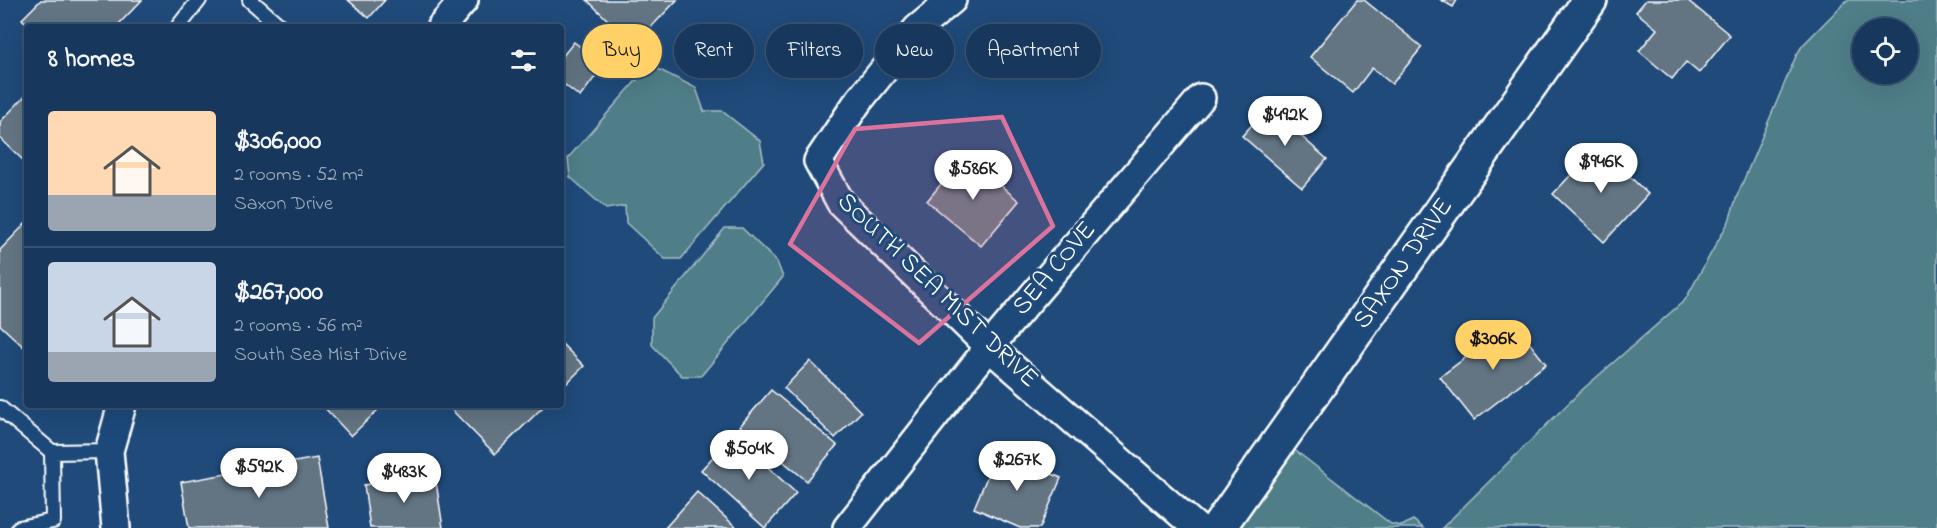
<!DOCTYPE html>
<html lang="en">
<head>
<meta charset="utf-8">
<style>
	:root { --surface:#17385c; --page:#203f62; --text:#f1f3f6; --muted:#9eacbb; --line:#365272; --accent:#ffd166 }
	body { margin:0; font-family:"Indie Flower",sans-serif; background:var(--page); color:var(--text); height:100vh; display:flex; flex-direction:column; font-size:22px; white-space:nowrap }
	* { box-sizing:border-box; margin:0 }
	p { font-size:20px; color:var(--muted) }
	.icon { flex:none; width:33px; height:33px; fill:none; stroke:currentColor; stroke-width:2; stroke-linecap:round; stroke-linejoin:round }
	.map { position:relative; flex:1; overflow:hidden }
	.details { position:absolute; left:24px; top:24px; width:540px; height:384px; display:flex; flex-direction:column; background:var(--surface); border-radius:6px; box-shadow:0 6px 24px #0002,0 0 0 2px var(--line) }
	.details>* { flex:none }
	.top-card { position:absolute; left:582px; top:24px; width:570px; height:54px; display:flex; gap:12px }
	.controls { position:absolute; left:1852px; top:18px; display:grid; gap:12px }
	.controls a { display:grid; place-items:center; width:66px; height:66px; border-radius:50%; background:var(--surface); box-shadow:0 6px 24px #0002,0 0 0 2px var(--line); font-size:30px }
	.price { position:absolute; translate:-50% -51px; padding:0 14px; border-radius:21px; background:#fff; color:#222; font-size:20px; line-height:39px; filter:drop-shadow(0 2px 3px #0008) }
	.price::after { content:''; position:absolute; left:50%; top:36px; width:18px; height:14px; margin-left:-9px; background:inherit; clip-path:polygon(0 0,100% 0,50% 100%) }
	.price.current { background:var(--accent); color:#111 }
	ul { padding:0; list-style:none }
	li { display:flex; align-items:center; gap:18px; height:150px; padding:0 24px }
	li+li { border-top:2px solid var(--line) }
	li span { display:grid; place-items:center; flex:none; width:168px; height:120px; border-radius:6px; color:#555 }
	li>.icon { margin-inline-start:auto }
	span .icon { width:72px; height:72px; fill:#fffc; stroke-width:1 }
	li b { font-size:26px }
	h2 { display:flex; justify-content:space-between; align-items:center; height:72px; padding:0 24px; font-size:26px }
	.chip { padding:0 21px; border-radius:27px; background:var(--surface); box-shadow:0 6px 24px #0002,0 0 0 2px var(--line); font-size:21px; line-height:54px }
	.chip.current { background:var(--accent); color:#111 }
	.map>svg:first-child { display:block }
	.green { fill:#507e88; stroke:#a8bec4; stroke-width:1.5; fill-rule:evenodd }
	.building { fill:#637483; stroke:#fff; stroke-width:1.5 }
	.lines { fill:none; stroke-linecap:round; stroke-linejoin:round }
	.service-casing { stroke:#fff; stroke-width:18 }
	.minor-casing { stroke:#fff; stroke-width:32 }
	.tertiary-casing { stroke:#fff; stroke-width:38 }
	.service { stroke:#1f4a7a; stroke-width:14 }
	.minor { stroke:#1f4a7a; stroke-width:27 }
	.tertiary { stroke:#1f4a7a; stroke-width:33 }
	.marked { fill:#da749d; fill-opacity:0.2; stroke:#da749d; stroke-width:4.5; stroke-linejoin:round }
	.labels { text-anchor:middle; dominant-baseline:central; stroke-width:6; stroke-linejoin:round; paint-order:stroke }
	.street-label { font-size:26px; fill:#fff; stroke:#1f4a7a }
</style>
</head>
<body>
<div class="map">
<svg width="1937" height="528" viewBox="0 0 1937 528">
	<rect width="100%" height="100%" fill="#1f4a7a"/>
	<filter id="ink" filterUnits="userSpaceOnUse"><feTurbulence type="fractalNoise" baseFrequency=".0167" numOctaves="2"/><feDisplacementMap in="SourceGraphic" scale="12" xChannelSelector="R" yChannelSelector="G"/><feConvolveMatrix kernelMatrix="1 2 1 2 8 2 1 2 1" color-interpolation-filters="sRGB"/></filter>
	<g filter="url(#ink)">
		<path class="green" d="M 1847,0 L 1937,0 L 1937,528 L 1442,528 L 1583,389 L 1685,300 L 1729,221 L 1737,196 L 1796,56 L 1802,46 ZM 1908,28 L 1908,74 L 1863,74 L 1863,28 Z
			M 650,65 L 696,88 L 704,111 L 722,111 L 760,141 L 764,162 L 681,259 L 665,259 L 626,223 L 625,206 L 606,209 L 570,177 L 568,158 Z
			M 725,228 L 742,228 L 777,262 L 783,277 L 701,376 L 682,376 L 652,345 L 652,318 Z
			M 1292,448 L 1391,524 L 1402,526 L 1413,520 L 1423,528 L 1236,528 Z"/>
		<path class="building" d="M 41,0 L 142,0 L 116,27 L 30,27 L 22,19 Z
			M 348,0 L 385,0 L 369,18 Z
			M 587,0 L 677,0 L 634,45 Z
			M 1357,0 L 1364,0 L 1422,47 L 1392,84 L 1372,68 L 1353,93 L 1310,57 Z
			M 1441,0 L 1457,0 L 1453,7 Z
			M 1646,0 L 1687,0 L 1730,35 L 1699,73 L 1686,62 L 1672,79 L 1639,51 L 1657,29 L 1636,12 Z
			M 574,42 L 604,65 L 580,97 L 561,82 L 561,58 Z
			M 27,94 L 27,164 L 0,138 L 0,122 Z
			M 1268,107 L 1327,159 L 1302,188 L 1242,136 Z
			M 1598,146 L 1648,194 L 1604,242 L 1553,194 Z
			M 965,155 L 1019,201 L 981,246 L 927,201 Z
			M 27,222 L 27,350 L 0,325 L 0,250 Z
			M 1513,322 L 1546,364 L 1474,420 L 1440,377 Z
			M 561,343 L 584,366 L 561,389 Z
			M 810,361 L 861,412 L 835,438 L 784,388 Z
			M 771,390 L 837,445 L 807,481 L 740,426 Z
			M 322,405 L 383,405 L 351,436 Z
			M 447,405 L 545,405 L 495,454 Z
			M 733,435 L 796,493 L 765,528 L 701,470 Z
			M 998,451 L 1061,478 L 1040,528 L 1020,528 L 974,508 Z
			M 317,458 L 329,528 L 189,528 L 181,482 Z
			M 435,475 L 443,528 L 370,528 L 364,485 Z
			M 697,492 L 737,528 L 665,528 Z"/>
		<g class="lines">
			<defs>
				<path id="service" d="M 250,0 L 281,27
					M 178,27 L 199,0
					M 0,408 L 52,452 L 109,451
					M 19,528 L 53,521 L 52,452"/>
				<path id="minor" d="M 952,0 L 917,29 L 857,103 L 818,161 L 841,203 L 989,347 L 1197,528
					M 441,27 L 464,0
					M 116,528 L 109,451 L 122,405
					M 847,528 L 989,347 L 1201,98"/>
				<path id="tertiary" d="M 1218,528 L 1590,0"/>
			</defs>
			<use href="#service" class="service-casing"/>
			<use href="#minor" class="minor-casing"/>
			<use href="#tertiary" class="tertiary-casing"/>
			<use href="#service" class="service"/>
			<use href="#minor" class="minor"/>
			<use href="#tertiary" class="tertiary"/>
		</g>
	</g>
	<path class="marked" d="M 1002,117 L 1053,226 L 919,343 L 790,244 L 855,129 Z"/>
	<g class="labels">
		<g class="street-label">
			<text transform="translate(1404 264) rotate(-55)">SAXON DRIVE</text>
			<text transform="translate(1055 269) rotate(-50)">SEA COVE</text>
			<text transform="translate(937 291) rotate(44)">SOUTH SEA MIST DRIVE</text>
		</g>
	</g>
</svg>
<div class="controls">
<a><svg class="icon" aria-label="locate" viewBox="0 0 24 24"><circle cx="12" cy="12" r="6"/><path d="M12 2v4M12 18v4M2 12h4M18 12h4"/></svg></a>
</div>
<b class="price" style="left:1285px;top:147px">$492K</b>
<b class="price" style="left:1601px;top:194px">$946K</b>
<b class="price" style="left:973px;top:201px">$586K</b>
<b class="price current" style="left:1493px;top:371px">$306K</b>
<b class="price" style="left:749px;top:481px">$504K</b>
<b class="price" style="left:1017px;top:492px">$267K</b>
<b class="price" style="left:259px;top:499px">$592K</b>
<b class="price" style="left:404px;top:504px">$483K</b>
<div class="top-card">
<a class="chip current">Buy</a>
<a class="chip">Rent</a>
<a class="chip">Filters</a>
<a class="chip">New</a>
<a class="chip">Apartment</a>
</div>
<section class="details">
<h2>8 homes<svg class="icon" aria-label="filters" viewBox="0 0 24 24"><path d="M4 7h16M4 17h16"/><circle cx="9" cy="7" r="2"/><circle cx="15" cy="17" r="2"/></svg></h2>
<ul>
<li><span style="background:linear-gradient(#ffd9b3 70%,#9aa5b1 0)"><svg class="icon" aria-label="home" viewBox="0 0 24 24"><path d="M3 11l9-7 9 7M6 9v11h12V9"/></svg></span><div><b>$306,000</b><p>2 rooms · 52 m²</p><p>Saxon Drive</p></div></li>
<li><span style="background:linear-gradient(#c9d6e8 75%,#9aa5b1 0)"><svg class="icon" aria-label="home" viewBox="0 0 24 24"><path d="M3 11l9-7 9 7M6 9v11h12V9"/></svg></span><div><b>$267,000</b><p>2 rooms · 56 m²</p><p>South Sea Mist Drive</p></div></li>
</ul>
</section>
</div>
</body>
</html>
